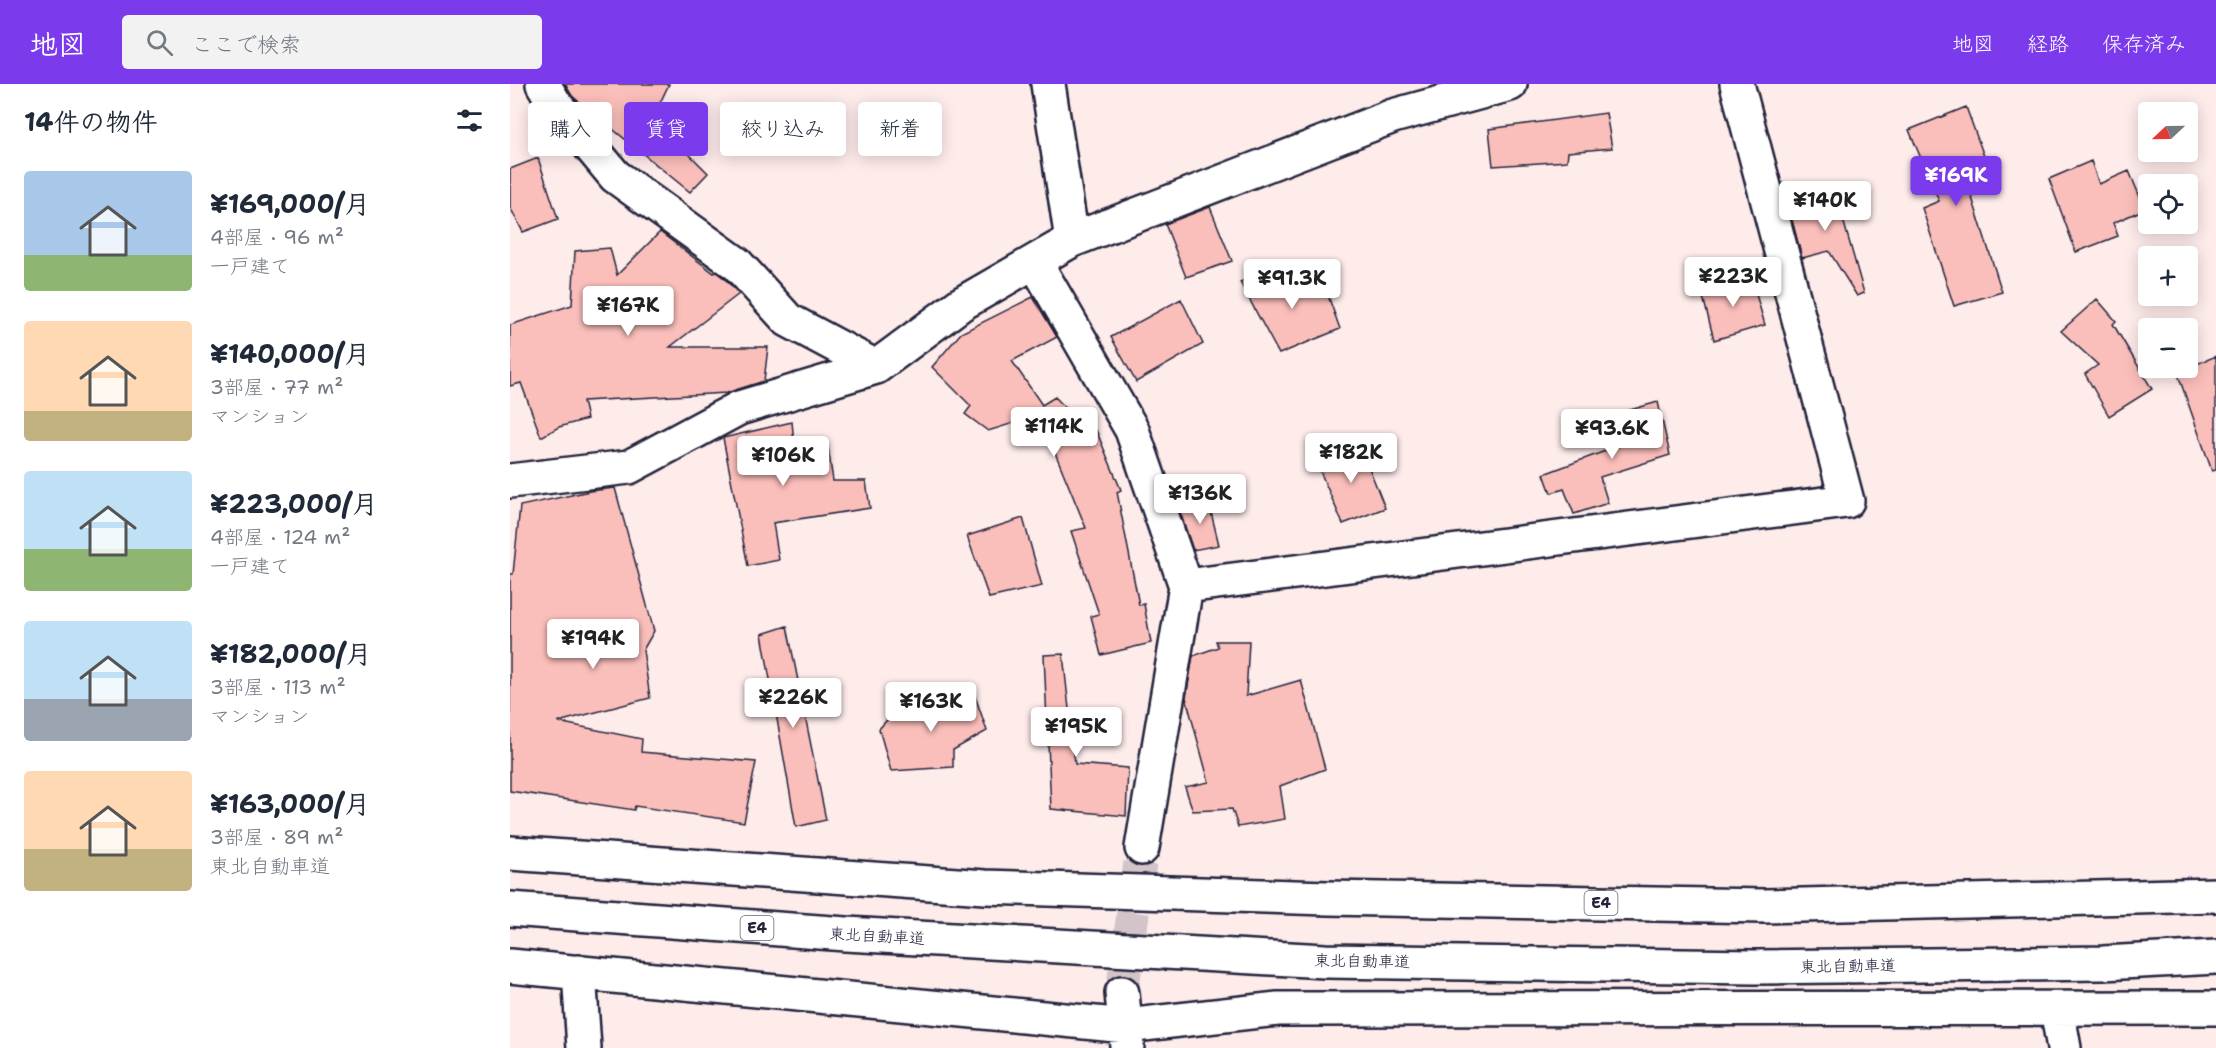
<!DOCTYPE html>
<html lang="ja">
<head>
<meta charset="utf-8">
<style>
	:root { --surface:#fff; --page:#f2f2f3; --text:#1f2937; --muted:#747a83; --accent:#7c3aed }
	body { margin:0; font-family:"Shantell Sans","Klee One",sans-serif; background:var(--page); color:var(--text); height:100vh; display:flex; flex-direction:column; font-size:22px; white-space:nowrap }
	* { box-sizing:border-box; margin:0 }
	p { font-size:20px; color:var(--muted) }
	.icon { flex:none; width:33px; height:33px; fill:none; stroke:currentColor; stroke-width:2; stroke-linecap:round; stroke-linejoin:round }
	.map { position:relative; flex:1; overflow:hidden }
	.side { display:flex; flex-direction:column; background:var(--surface); width:510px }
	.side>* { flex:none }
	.guide { position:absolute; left:18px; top:18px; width:570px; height:54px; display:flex; gap:12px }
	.needle { width:39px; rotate:248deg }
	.buttons { position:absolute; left:1628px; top:18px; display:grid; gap:12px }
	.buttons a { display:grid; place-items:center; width:60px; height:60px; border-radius:6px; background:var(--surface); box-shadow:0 3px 15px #0003; font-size:30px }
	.price { position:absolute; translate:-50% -51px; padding:0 14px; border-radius:6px; background:#fff; color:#222; font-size:20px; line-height:39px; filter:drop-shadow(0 2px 3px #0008) }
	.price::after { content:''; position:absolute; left:50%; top:36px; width:18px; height:14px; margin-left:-9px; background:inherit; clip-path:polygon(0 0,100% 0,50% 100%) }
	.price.current { background:var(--accent); color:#fff }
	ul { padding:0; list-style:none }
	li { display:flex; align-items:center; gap:18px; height:150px; padding:0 24px }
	li span { display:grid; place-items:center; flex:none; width:168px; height:120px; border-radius:6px; color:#555 }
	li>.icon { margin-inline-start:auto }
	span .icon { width:72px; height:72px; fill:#fffc; stroke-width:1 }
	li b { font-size:26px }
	h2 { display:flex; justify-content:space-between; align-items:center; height:72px; padding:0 24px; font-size:26px }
	.chip { padding:0 21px; border-radius:6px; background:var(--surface); box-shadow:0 3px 15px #0003; font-size:21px; line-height:54px }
	.chip.current { background:var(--accent); color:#fff }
	header { display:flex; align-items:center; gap:36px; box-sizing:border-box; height:84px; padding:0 30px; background:var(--accent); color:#fff }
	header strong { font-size:28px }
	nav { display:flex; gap:33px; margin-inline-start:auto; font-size:21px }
	.search { width:420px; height:54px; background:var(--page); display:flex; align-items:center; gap:15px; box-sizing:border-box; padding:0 21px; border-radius:6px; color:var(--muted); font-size:22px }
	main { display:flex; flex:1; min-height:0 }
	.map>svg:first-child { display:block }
	.building { fill:#fbbfbb; stroke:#22223b; stroke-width:1.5 }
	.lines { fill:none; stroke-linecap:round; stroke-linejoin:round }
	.minor-tunnel { stroke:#d2c4c8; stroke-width:33; stroke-dasharray:33 16; stroke-linecap:butt }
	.minor-casing { stroke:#22223b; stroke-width:38 }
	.highway-casing { stroke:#22223b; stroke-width:38 }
	.minor { stroke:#fff; stroke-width:33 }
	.highway { stroke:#fff; stroke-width:33 }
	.labels { text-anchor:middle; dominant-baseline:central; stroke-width:4.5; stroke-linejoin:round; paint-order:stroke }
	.shield { fill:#fff; stroke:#646476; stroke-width:1.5 }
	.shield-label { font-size:15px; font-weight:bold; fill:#22223b }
	.street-label { font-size:16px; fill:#22223b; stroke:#fff }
</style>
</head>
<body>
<header>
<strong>地図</strong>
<div class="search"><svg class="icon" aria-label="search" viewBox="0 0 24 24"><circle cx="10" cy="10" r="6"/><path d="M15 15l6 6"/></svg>ここで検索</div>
<nav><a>地図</a><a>経路</a><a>保存済み</a></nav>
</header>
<main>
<section class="side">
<h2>14件の物件<svg class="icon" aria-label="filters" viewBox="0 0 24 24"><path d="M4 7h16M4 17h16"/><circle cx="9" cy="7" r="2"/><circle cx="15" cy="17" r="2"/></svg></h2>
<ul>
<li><span style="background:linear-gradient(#a9c7e8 70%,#8fb573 0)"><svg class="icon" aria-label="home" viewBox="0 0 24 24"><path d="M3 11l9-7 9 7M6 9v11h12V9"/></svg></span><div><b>¥169,000/月</b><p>4部屋 · 96 m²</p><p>一戸建て</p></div></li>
<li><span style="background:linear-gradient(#ffd9b3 75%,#c2b280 0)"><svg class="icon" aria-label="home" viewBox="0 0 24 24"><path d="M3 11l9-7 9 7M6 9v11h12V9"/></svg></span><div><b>¥140,000/月</b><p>3部屋 · 77 m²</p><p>マンション</p></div></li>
<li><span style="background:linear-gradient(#bfe0f5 65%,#8fb573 0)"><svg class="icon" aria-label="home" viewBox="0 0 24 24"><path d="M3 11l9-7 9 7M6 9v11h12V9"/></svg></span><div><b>¥223,000/月</b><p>4部屋 · 124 m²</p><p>一戸建て</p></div></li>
<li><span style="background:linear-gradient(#bfe0f5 65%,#9aa5b1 0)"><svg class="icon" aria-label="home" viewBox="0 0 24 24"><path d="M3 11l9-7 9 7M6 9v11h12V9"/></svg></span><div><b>¥182,000/月</b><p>3部屋 · 113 m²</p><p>マンション</p></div></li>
<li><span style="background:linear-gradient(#ffd9b3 65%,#c2b280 0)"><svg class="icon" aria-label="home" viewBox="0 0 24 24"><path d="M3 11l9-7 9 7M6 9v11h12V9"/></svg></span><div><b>¥163,000/月</b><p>3部屋 · 89 m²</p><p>東北自動車道</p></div></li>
</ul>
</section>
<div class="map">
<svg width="1706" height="964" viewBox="0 0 1706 964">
	<rect width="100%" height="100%" fill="#feeceb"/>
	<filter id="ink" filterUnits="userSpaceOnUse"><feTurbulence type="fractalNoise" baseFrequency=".0167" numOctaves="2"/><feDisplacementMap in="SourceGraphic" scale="12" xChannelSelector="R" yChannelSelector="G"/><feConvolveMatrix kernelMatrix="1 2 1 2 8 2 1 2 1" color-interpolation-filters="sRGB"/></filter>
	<g filter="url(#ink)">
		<path class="building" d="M 55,0 L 159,0 L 149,21 L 189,50 L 177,68 L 198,89 L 180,108 L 62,12 Z
			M 1456,23 L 1475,75 L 1452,82 L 1492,208 L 1444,222 L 1412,124 L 1429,117 L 1399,46 Z
			M 1096,29 L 1102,64 L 1058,68 L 1057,77 L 983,82 L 979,45 Z
			M 28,74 L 48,135 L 13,148 L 0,123 L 0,85 Z
			M 1581,77 L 1589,100 L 1619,87 L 1635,125 L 1603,139 L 1608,152 L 1566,168 L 1539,95 Z
			M 1324,104 L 1354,209 L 1347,212 L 1319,167 L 1292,174 L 1277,117 Z
			M 700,123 L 722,177 L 676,193 L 655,140 Z
			M 150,148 L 204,189 L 206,188 L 214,194 L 229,210 L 160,263 L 258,263 L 254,297 L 217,309 L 73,317 L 77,335 L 49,343 L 31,353 L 11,299 L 0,302 L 0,241 L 62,221 L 65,167 L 100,164 L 107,191 Z
			M 756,186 L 763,203 L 811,192 L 830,245 L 769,270 L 730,198 Z
			M 1241,193 L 1255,241 L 1204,256 L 1191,205 Z
			M 523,213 L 547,253 L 502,277 L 532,321 L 545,313 L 580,349 L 586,346 L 611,406 L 607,408 L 629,521 L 634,520 L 641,559 L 591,571 L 581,532 L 589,530 L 561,447 L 576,444 L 537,349 L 528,358 L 520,334 L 478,347 L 455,330 L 461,322 L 422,283 L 451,249 Z
			M 671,215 L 693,260 L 626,298 L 601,253 Z
			M 1587,215 L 1606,237 L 1603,240 L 1642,305 L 1599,332 L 1575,290 L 1588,281 L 1551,247 Z
			M 1706,272 L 1706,386 L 1702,387 L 1666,285 L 1677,284 Z
			M 1148,318 L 1160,371 L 1090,393 L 1098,419 L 1064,430 L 1054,405 L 1041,409 L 1034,390 L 1122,357 L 1113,328 Z
			M 282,338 L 285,369 L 318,363 L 323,397 L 356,397 L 360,424 L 263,439 L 269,476 L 238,482 L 213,354 Z
			M 850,361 L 875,424 L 833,440 L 806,378 Z
			M 105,404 L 144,547 L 133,566 L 140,614 L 48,638 L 132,655 L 131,668 L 246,678 L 234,738 L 125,722 L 124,726 L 0,707 L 0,490 L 3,490 L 10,422 L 80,407 Z
			M 698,416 L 709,461 L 683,466 L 669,425 Z
			M 513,434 L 532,502 L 479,514 L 457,452 Z
			M 277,542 L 316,736 L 286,743 L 252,550 Z
			M 706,557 L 739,557 L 736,612 L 791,596 L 815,685 L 770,702 L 775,735 L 728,743 L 722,725 L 683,727 L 675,703 L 699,698 L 676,614 L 683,572 L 708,563 Z
			M 553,570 L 565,680 L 618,684 L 616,732 L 541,725 L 534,571 Z
			M 464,609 L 477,647 L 443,666 L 443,683 L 381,687 L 369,645 L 384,628 Z"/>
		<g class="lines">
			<path class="minor-tunnel" d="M 612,909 L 632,764"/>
			<defs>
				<path id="minor" d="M 33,0 L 45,20 L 105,92 L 227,180 L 278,236 L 366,283
					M 538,0 L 562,156
					M 525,178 L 622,346 L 676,502 L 632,764
					M 0,397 L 119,383 L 229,324 L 366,283 L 451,220 L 562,156 L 883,32 L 1000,0
					M 676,502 L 1337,417 L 1227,0
					M 0,882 L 616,942 L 768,925 L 1706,924
					M 69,888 L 74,964
					M 612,909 L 617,962
					M 1547,925 L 1554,964"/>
				<path id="highway" d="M 0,769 L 475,803 L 818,814 L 1254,822 L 1706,811
					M 0,825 L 336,850 L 815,877 L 1245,883 L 1593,879 L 1706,873"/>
			</defs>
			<use href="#minor" class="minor-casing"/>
			<use href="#highway" class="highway-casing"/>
			<use href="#minor" class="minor"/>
			<use href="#highway" class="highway"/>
		</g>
	</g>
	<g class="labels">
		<g class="shield">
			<rect x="1074.5" y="807" width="33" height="24" rx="4.5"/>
			<rect x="230.5" y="832" width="33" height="24" rx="4.5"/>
		</g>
		<g class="shield-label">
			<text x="1091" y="819">E4</text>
			<text x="247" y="844">E4</text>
		</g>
		<g class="street-label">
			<text transform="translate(367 852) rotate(3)">東北自動車道</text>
			<text transform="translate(852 877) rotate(1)">東北自動車道</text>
			<text transform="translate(1338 882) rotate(-1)">東北自動車道</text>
		</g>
	</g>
</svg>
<div class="buttons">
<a><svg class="needle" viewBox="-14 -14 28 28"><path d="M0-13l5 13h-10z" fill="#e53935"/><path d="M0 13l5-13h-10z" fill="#747a83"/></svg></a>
<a><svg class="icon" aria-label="locate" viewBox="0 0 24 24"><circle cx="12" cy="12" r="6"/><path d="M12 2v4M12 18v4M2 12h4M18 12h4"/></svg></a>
<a>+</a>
<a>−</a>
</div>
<b class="price current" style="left:1446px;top:123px">¥169K</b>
<b class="price" style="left:1315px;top:148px">¥140K</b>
<b class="price" style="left:1223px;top:224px">¥223K</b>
<b class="price" style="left:782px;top:226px">¥91.3K</b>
<b class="price" style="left:118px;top:253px">¥167K</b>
<b class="price" style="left:544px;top:374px">¥114K</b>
<b class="price" style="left:1102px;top:376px">¥93.6K</b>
<b class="price" style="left:841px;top:400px">¥182K</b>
<b class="price" style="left:273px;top:403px">¥106K</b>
<b class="price" style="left:690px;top:441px">¥136K</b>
<b class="price" style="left:83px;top:586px">¥194K</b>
<b class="price" style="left:283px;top:645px">¥226K</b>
<b class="price" style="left:421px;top:649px">¥163K</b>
<b class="price" style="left:566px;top:674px">¥195K</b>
<div class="guide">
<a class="chip">購入</a>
<a class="chip current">賃貸</a>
<a class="chip">絞り込み</a>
<a class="chip">新着</a>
</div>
</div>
</main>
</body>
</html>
